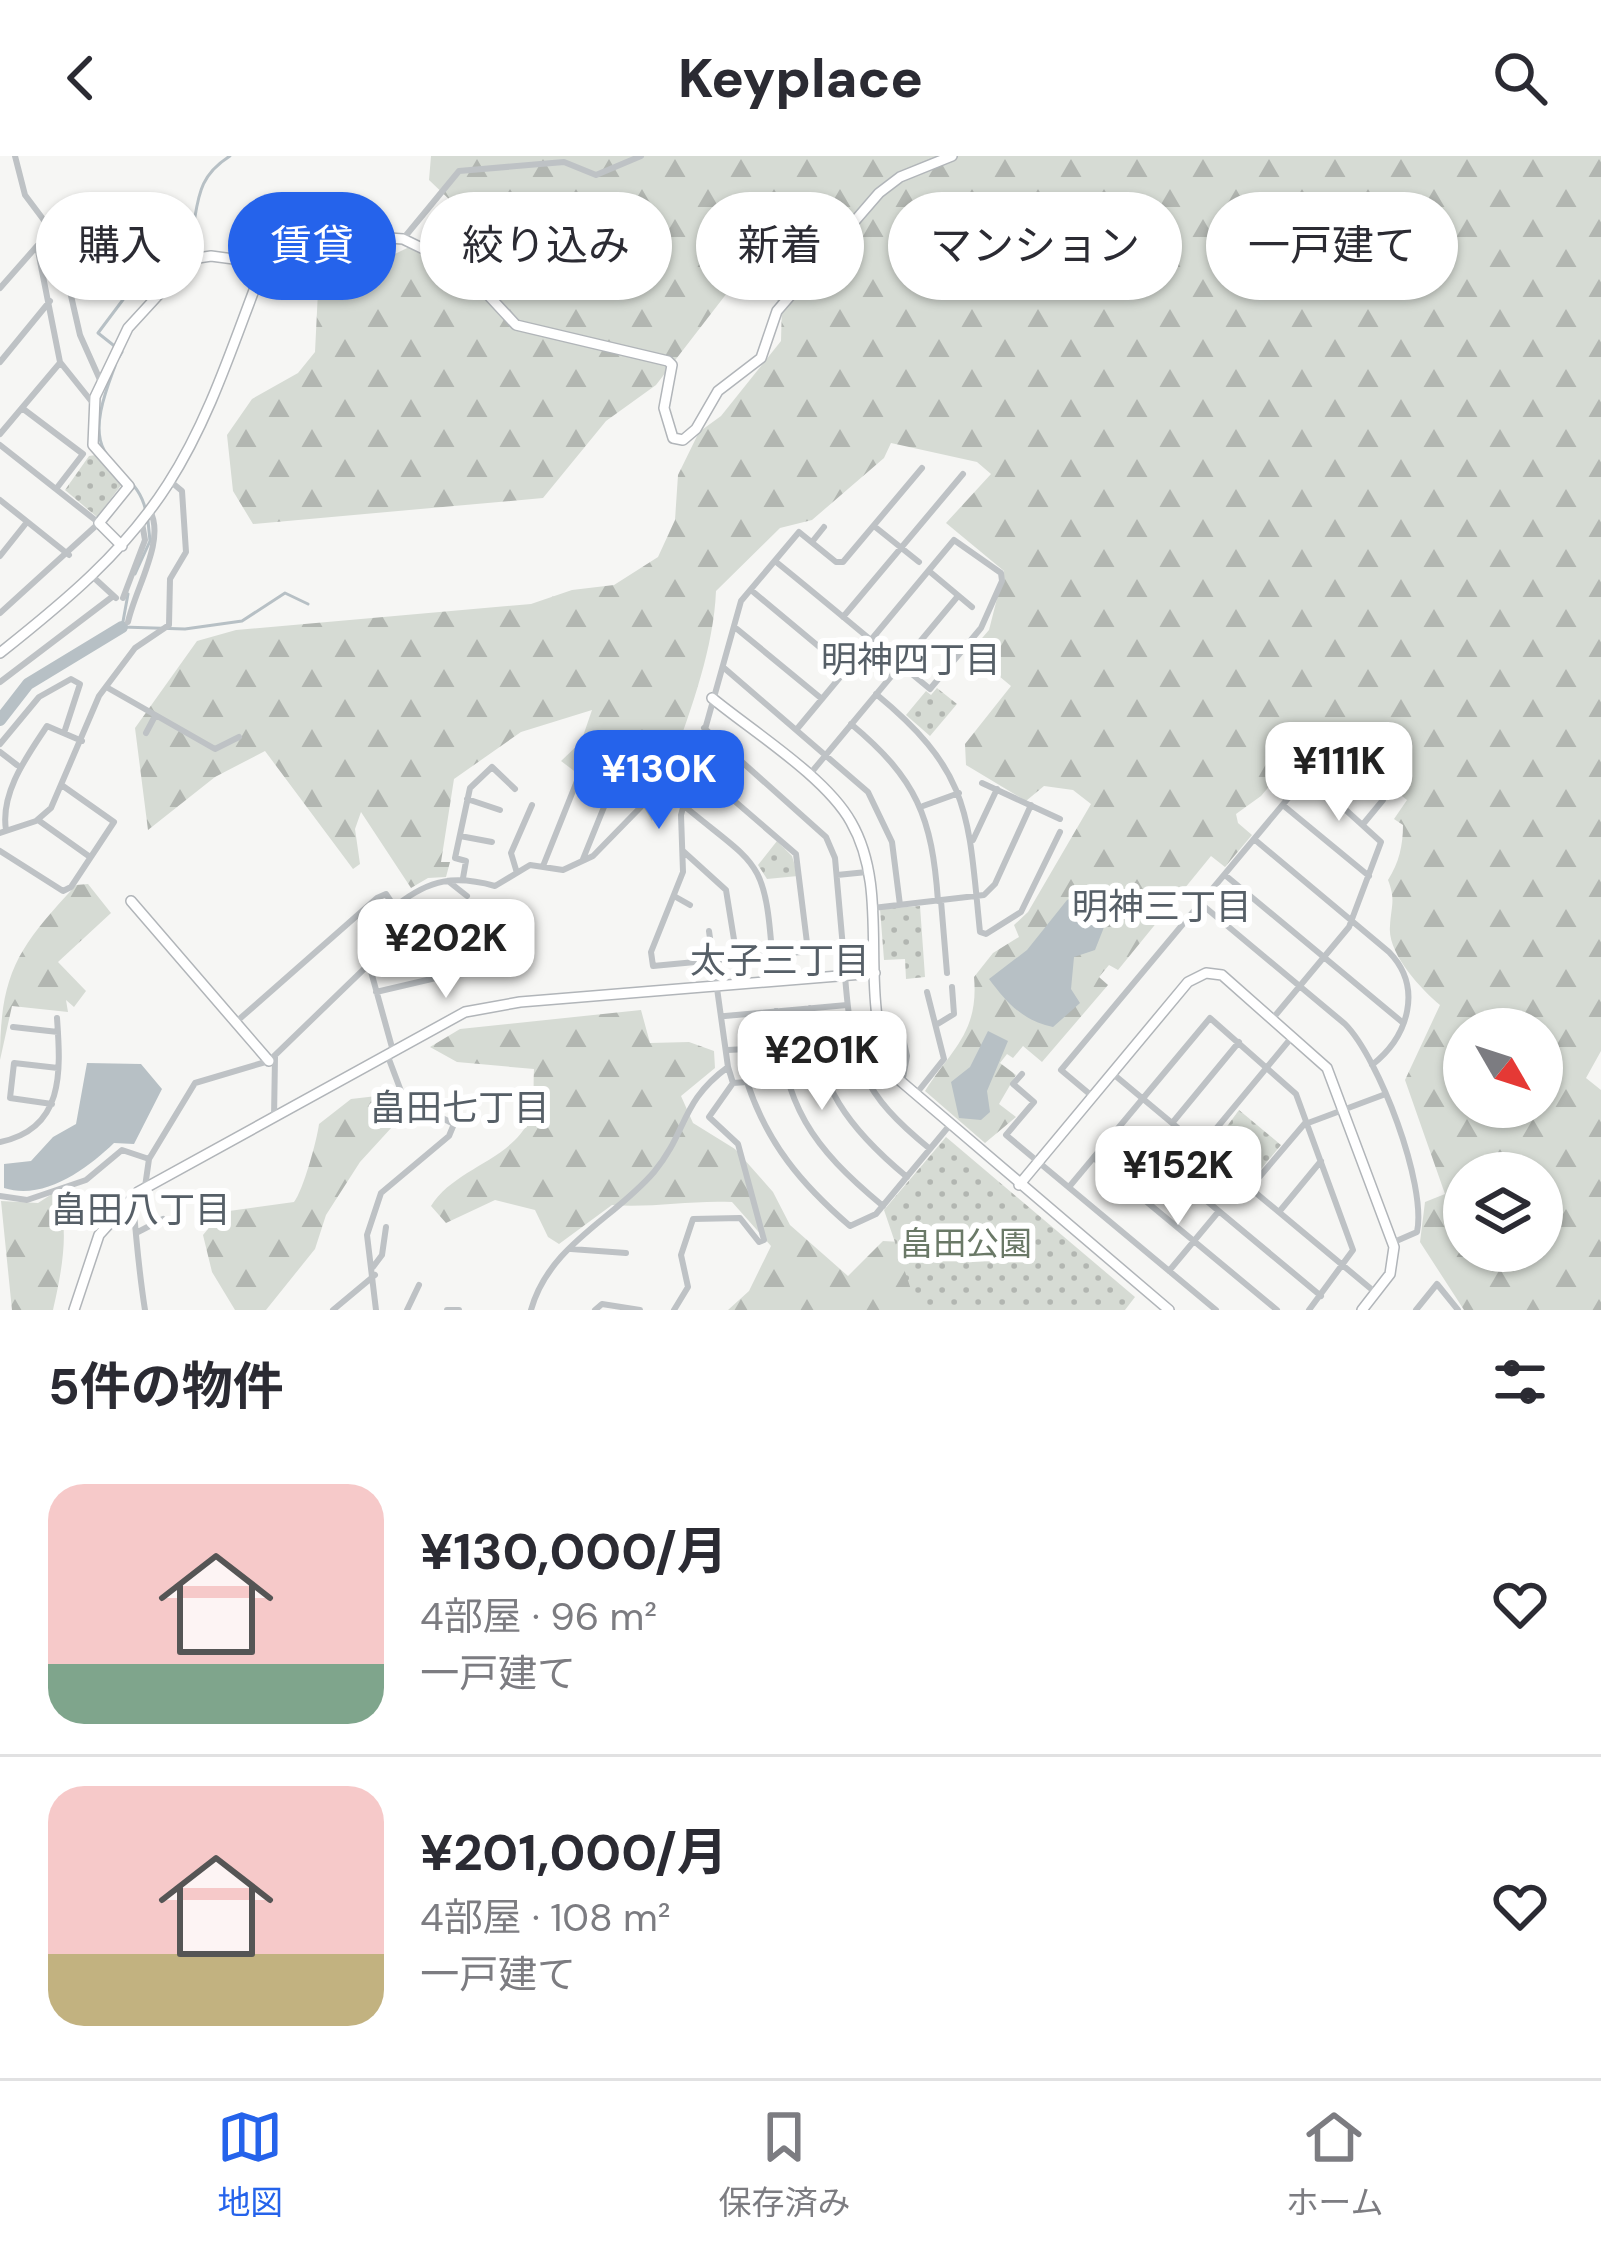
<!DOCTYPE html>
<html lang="ja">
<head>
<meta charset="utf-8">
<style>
	:root { --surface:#fff; --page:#f2f2f3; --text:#2b2b33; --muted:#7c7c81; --line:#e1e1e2; --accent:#2563eb }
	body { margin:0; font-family:"DM Sans","Noto Sans JP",sans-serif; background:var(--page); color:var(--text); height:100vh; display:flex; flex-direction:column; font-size:45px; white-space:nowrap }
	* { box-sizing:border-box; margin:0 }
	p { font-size:39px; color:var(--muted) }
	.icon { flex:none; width:66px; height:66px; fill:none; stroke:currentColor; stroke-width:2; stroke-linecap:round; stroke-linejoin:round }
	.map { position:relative; height:1154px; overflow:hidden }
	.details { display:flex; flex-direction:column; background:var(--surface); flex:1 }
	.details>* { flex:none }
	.banner { position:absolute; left:36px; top:36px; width:1530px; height:108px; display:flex; gap:24px }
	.needle { width:78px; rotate:129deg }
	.fabs { position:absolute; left:1443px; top:852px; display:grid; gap:24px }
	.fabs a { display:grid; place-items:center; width:120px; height:120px; border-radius:50%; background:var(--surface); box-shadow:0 3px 9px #0004; font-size:60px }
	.price { position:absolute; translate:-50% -102px; padding:0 27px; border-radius:24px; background:#fff; color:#222; font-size:39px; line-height:78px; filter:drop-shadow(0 3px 6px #0008) }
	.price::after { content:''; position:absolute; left:50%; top:72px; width:36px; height:27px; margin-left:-18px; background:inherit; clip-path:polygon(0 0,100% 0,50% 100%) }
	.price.selected { background:var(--accent); color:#fff }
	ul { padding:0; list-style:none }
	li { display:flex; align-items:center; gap:36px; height:300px; padding:0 48px }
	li+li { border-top:3px solid var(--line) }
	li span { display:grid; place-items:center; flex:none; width:336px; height:240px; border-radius:36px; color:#555 }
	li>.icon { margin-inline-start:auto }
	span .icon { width:144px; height:144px; fill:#fffc; stroke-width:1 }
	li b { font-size:51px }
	h2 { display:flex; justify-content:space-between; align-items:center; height:144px; padding:0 48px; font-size:51px }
	.tag { padding:0 42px; border-radius:54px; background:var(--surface); box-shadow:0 3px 9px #0004; font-size:42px; line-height:108px }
	.tag.selected { background:var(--accent); color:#fff }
	header { display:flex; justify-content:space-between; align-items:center; height:156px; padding:0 48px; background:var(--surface); font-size:54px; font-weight:800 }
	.menu { display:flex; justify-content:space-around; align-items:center; height:168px; border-top:3px solid var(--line); background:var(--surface); font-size:33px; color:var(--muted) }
	.menu a { display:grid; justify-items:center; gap:6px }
	.menu .selected { color:var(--accent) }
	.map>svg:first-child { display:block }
	.forest { fill:url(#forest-firs); fill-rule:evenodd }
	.park { fill:url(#park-dots) }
	.water { fill:#b7c0c5 }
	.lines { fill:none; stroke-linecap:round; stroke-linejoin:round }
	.stream { stroke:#b7c0c5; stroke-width:3 }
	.river { stroke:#b7c0c5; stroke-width:12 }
	.secondary-casing { stroke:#b1b5b9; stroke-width:12 }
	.street { stroke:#bec2c5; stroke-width:6 }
	.secondary { stroke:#fff; stroke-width:9 }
	.labels { text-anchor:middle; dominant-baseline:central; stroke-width:12; stroke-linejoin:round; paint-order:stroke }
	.park-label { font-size:33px; fill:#6a7967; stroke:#fff }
	.neighbourhood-label { font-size:36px; fill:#565f67; stroke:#fff }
</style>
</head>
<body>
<header><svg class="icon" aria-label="back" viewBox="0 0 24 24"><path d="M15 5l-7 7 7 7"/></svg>Keyplace<svg class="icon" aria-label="search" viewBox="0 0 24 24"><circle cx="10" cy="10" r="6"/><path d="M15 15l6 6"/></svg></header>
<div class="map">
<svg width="1601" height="1154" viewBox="0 0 1601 1154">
	<defs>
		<pattern id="forest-firs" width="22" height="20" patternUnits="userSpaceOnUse" patternTransform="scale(3)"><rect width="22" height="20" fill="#d6dbd4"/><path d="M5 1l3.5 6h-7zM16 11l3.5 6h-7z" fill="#b2b6b1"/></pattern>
		<pattern id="park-dots" width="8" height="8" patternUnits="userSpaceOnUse" patternTransform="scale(3)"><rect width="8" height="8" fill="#d6dbd4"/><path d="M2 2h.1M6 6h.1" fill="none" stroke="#b2b6b1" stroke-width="1.8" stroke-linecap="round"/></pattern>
	</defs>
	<rect width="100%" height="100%" fill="#f6f6f4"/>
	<path class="forest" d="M 431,0 L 1601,0 L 1601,895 L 1586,922 L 1601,934 L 1601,1154 L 1464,1154 L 1420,1086 L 1425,1046 L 1445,1038 L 1405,924 L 1440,849 C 1421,833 1387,797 1390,770 C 1391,750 1396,744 1388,724 C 1399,707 1403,689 1403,669 L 1394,663 L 1407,644 L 1374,618 L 1365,583 L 1335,598 L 1327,585 L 1289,607 L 1261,640 L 1236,658 L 1238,667 L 1252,679 L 1225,711 L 1211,700 L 1118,814 L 1109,809 L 1099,821 L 1108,829 L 1042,906 L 1023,890 L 1013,902 L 1007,898 L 1000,907 L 1016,919 L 999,948 L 1016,961 L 985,987 L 925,935 C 952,893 979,876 974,821 L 993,797 L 1019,781 L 1014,769 L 1028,756 L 1091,648 L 1073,634 L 1044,630 L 1026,645 L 966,609 L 965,588 L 1011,530 L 970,496 L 989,474 L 1004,415 L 946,367 L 991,318 L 977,306 L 891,287 L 884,302 L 812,364 L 780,372 L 716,435 C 713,510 675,592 652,665 L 641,647 L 594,630 L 561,605 L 581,586 L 592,554 L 521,576 L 454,623 L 441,706 L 450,706 L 446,721 L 428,722 L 411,732 L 361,656 L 355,673 L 360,708 L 353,713 L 265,595 L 215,621 L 148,674 L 135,572 L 197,485 L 236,474 L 531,448 L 572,434 L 614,429 L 658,401 L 675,364 L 678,319 L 699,276 L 721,260 L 781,185 L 782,147 L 767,139 L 727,137 L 656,229 L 606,265 L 543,342 L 253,368 L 233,335 L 227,279 L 252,243 L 298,217 L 315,196 L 318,135 L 457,68 L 453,47 L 429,24 ZM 1464,873 L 1542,873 L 1542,951 L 1464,951 ZM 1464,1017 L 1542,1017 L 1542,1095 L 1464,1095 Z
		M 88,728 L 111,757 L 58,806 L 86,835 L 74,851 L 66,844 L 68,856 L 12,850 L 0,904 C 0,816 18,792 76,729 Z
		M 641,854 L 650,887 L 689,886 L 714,895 L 715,912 L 681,940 L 693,967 L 735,993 L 773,1036 L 790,1069 L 848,1120 L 883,1085 L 901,1086 L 993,1154 L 728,1154 L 749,1135 L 771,1090 L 732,1046 C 690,1044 652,1052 612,1049 L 559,1088 L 548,1081 L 535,1054 L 495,1044 L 446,1067 L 431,1050 C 454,1012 513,1004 530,962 C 535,949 533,928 534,913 L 457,906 L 430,891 L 460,873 Z
		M 394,938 L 403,959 L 360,1006 L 326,1059 L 315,1093 L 266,1154 L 235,1154 L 212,1116 L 203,1079 L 222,1056 L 294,1046 C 303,1035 317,984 319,968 L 351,943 Z
		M 52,1038 C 74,1061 60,1123 53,1154 L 12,1154 L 1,1045 L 38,1047 Z"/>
	<path class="park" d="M 96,299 L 122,328 L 97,361 L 65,334 L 89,300 Z
		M 937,532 L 957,548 L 930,580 L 906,559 L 926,535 L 931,539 Z
		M 777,685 L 792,700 L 798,720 L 767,723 L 758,709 Z
		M 920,750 L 925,821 L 906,823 L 905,803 L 884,804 L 880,753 Z
		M 1239,954 L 1281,989 L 1252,1024 L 1211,992 Z
		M 946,981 L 1135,1141 L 1125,1154 L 918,1154 L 884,1054 Z"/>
	<path class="water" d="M 1090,735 L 1112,751 L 1095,794 L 1074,801 L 1071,833 L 1080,847 L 1053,871 C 1023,865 1007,847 989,823 L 1027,794 L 1067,744 Z
		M 988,875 L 1008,885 L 987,935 L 990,956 L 981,964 L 959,962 L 951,926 L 970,911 Z
		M 87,907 L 141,908 L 162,933 L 134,988 L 114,987 C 87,1013 44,1045 4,1032 L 4,1008 L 31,1005 L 53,981 L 76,968 Z"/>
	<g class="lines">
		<path class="stream" d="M 119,201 L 122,196 L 98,177 L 125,141 L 191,82 C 199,46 195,22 230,0
			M 115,210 C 107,232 91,270 104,294 C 117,319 140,325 146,356
			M 135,418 L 150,385 L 148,365
			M 128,438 L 122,471 L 185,473 L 242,465 L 285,437 L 308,448"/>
		<path class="river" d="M 0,564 L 28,528 L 122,471"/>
		<defs>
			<path id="secondary" d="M 122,390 L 99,367 L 129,330 L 93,289 L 95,241 L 128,172 L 173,123 L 198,102 L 211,100 L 286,110 L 363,80 L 403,83 L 463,112 L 516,169 L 668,205 L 672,209 L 664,252 L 673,282 L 683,284 L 696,273 L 718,235 L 761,202 L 777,155 L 879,37 L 900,21 L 952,0
				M 0,497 C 63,447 124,397 168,328 C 211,261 235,182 264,108
				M 712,542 C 752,575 826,621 851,666 C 895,742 852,846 897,922 L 1169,1154
				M 131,745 L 269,905
				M 1019,1029 L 1188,826 L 1206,817 L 1222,819 L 1327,912 L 1394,1091 L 1390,1118 L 1362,1154
				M 74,1154 L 99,1079 L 138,1036 L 465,856 L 520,846 L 875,817"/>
		</defs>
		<use href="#secondary" class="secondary-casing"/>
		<path class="street" d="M 15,0 L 25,39 L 58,83 L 80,179 L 101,226
			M 403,83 L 459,15 L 564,6 L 596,19 L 641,0
			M 0,132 L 37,90 L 60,206 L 92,246
			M 0,206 L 50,145
			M 22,252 L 83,298
			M 0,278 L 59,208
			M 0,289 L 99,367 L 0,457
			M 56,333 L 83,298
			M 0,344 L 69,399
			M 874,370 L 919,406
			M 812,386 L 824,371
			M 0,400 L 27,366
			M 775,405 C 827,447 878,490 930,533 L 981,472 L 1002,425 L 1001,417 L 954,384 L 797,573
			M 929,415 L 972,451
			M 92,420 L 116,442
			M 751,434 L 847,514
			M 123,442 L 145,384 L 142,367
			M 843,461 L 963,318
			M 128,466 C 135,433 166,384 150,355
			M 737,473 L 822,543
			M 723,511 L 868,636 L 892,686 L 900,749
			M 0,526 L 112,441
			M 108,532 L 215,593 L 239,581
			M 876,538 C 972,617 968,659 980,776 L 986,778 L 1021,756 L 1060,676
			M 851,568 C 917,623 932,661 938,745
			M 704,572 L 826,681 L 835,702 L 843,792 L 653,810 L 651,796 L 683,716 L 681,659 L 741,445 L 799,376 L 836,406 L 843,406 L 922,312
			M 146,577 L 155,560
			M 0,588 L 39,541 L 71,523 L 80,528 L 64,577
			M 0,596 L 17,609
			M 694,610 L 796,698 L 808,795
			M 1360,617 L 1383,635 L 1383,644 L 1364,667
			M 810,618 L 958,440
			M 982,627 L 1060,663
			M 467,643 L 500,654
			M 683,649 C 756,710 765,700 772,798
			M 923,650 L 959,637
			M 1284,650 L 1369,720
			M 38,664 L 90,701
			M 6,674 C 0,636 28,599 47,570 L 82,585
			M 0,677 L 36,665 L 51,652 L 99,540 L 135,492 L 169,469 L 170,423 L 186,396 L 182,335 L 170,325
			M 460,680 L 492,686
			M 1254,683 L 1389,796 C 1423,831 1409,880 1372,909
			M 973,684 L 997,633
			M 0,695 L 63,735 L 71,731 L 114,666 L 63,630
			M 683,695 L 726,734 L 737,802
			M 583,703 L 604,651
			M 543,710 L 579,620
			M 517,717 L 511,697 L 532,649
			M 837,719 L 867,716
			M 1225,719 L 1402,866
			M 463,722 L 466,705 L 455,702 L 470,632 L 492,611 L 515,633
			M 448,725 L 467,740
			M 674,740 L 690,749
			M 941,745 L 947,817
			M 1200,747 L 1345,868 C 1379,902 1427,1029 1417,1076 L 1394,1086
			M 397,749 C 430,723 455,719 495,730 L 530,709 L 563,714 L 593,700 L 672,619
			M 873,752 L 984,739 L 995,728 L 1031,649
			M 399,753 L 427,759
			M 386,794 L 429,795 L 504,778
			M 370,812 L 393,895
			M 845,820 C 852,907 861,937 930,993
			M 376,836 L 504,806
			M 810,852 C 817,930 848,972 907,1021
			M 776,855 C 784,951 811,990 883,1050
			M 725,860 L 847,849
			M 1274,861 L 1349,771 L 1381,686 L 1326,636
			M 879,864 L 901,873 L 907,900 L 902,927
			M 936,869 L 954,858 L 952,831
			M 13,871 L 58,876
			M 728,894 L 779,891
			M 1112,917 L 1376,1137
			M 1022,918 L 1013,928 L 1034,946 L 1006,979 L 1216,1154
			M 733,927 L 747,926 C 767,987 801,1028 850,1070 L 876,1058 L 949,970
			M 916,938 L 944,903 L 927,836
			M 1092,940 L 1061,914 L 1305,622 L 1328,607
			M 52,948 L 10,942 L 14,907 L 58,912
			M 274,962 L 275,901
			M 1173,966 L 1239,886
			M 1308,967 L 1383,939
			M 1119,972 L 1321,1140
			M 0,986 C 64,973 61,917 57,862
			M 1201,991 L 1292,881
			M 1095,1003 L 1277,1154
			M 145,1031 L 149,1003 L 195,927 L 269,905 L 394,784 L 402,762 L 386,738 L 377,742 L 236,866
			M 1069,1031 L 1210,862 L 1296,938 L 1353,1094 L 1309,1154
			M 1250,1032 L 1306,966
			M 0,1040 L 27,1044 L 86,1024 L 122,994 L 149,1003
			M 133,1044 C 136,1082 139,1116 145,1154
			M 1279,1056 L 1321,1005
			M 136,1077 L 163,1063
			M 571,1093 L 626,1097
			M 373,1111 L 382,1099 L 386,1071
			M 1169,1115 L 1219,1055
			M 333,1154 L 375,1119
			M 376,1154 L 367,1079 L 381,1037 L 449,980 L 454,968 L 404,943 L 387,898
			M 407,1154 L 419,1129
			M 447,1154 L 459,1154
			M 531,1154 C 549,1089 614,1063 654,1016 C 688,975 680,946 728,911 L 709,775
			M 595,1154 L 602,1148 L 640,1154
			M 674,1154 L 688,1131 L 681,1099 L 693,1063 L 740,1062 L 759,1086 L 764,1084 L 738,988 L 709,961 L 733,927 L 728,911
			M 1416,1154 L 1437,1128 L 1458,1154"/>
		<use href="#secondary" class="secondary"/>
	</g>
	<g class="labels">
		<g class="park-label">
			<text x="966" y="1087">畠田公園</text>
		</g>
		<g class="neighbourhood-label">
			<text x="911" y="503">明神四丁目</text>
			<text x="1162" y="750">明神三丁目</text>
			<text x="780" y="804">太子三丁目</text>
			<text x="460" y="951">畠田七丁目</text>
			<text x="141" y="1053">畠田八丁目</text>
		</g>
	</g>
</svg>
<div class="fabs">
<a><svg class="needle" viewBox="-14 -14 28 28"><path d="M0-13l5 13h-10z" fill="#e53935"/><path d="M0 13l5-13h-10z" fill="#7c7c81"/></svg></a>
<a><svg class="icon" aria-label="layers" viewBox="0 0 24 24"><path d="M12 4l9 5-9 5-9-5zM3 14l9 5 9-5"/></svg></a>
</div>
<b class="price" style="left:1339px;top:668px">¥111K</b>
<b class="price selected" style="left:659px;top:676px">¥130K</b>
<b class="price" style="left:446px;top:845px">¥202K</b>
<b class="price" style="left:822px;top:957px">¥201K</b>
<b class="price" style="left:1178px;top:1072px">¥152K</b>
<div class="banner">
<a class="tag">購入</a>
<a class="tag selected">賃貸</a>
<a class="tag">絞り込み</a>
<a class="tag">新着</a>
<a class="tag">マンション</a>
<a class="tag">一戸建て</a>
</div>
</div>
<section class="details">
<h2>5件の物件<svg class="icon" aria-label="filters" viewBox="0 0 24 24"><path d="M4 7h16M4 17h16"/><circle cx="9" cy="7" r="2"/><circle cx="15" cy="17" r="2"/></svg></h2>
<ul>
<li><span style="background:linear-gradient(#f6c9c9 75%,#7fa58c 0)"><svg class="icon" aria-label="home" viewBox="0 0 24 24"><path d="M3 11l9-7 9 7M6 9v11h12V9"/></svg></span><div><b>¥130,000/月</b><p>4部屋 · 96 m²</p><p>一戸建て</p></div><svg class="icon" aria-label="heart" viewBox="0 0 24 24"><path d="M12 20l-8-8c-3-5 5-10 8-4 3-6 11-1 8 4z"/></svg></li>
<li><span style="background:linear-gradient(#f6c9c9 70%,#c2b280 0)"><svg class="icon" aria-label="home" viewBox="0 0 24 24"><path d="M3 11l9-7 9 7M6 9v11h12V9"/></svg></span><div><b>¥201,000/月</b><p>4部屋 · 108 m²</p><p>一戸建て</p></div><svg class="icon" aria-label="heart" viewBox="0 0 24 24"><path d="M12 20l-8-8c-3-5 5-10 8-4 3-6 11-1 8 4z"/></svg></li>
</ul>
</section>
<nav class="menu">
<a class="selected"><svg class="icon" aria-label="map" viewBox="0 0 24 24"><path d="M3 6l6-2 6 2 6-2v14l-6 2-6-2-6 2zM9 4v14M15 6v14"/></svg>地図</a>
<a><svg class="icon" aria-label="saved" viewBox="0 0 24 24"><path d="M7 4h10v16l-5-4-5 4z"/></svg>保存済み</a>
<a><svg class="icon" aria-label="home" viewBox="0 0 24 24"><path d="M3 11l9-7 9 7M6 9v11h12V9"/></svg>ホーム</a>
</nav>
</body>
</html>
